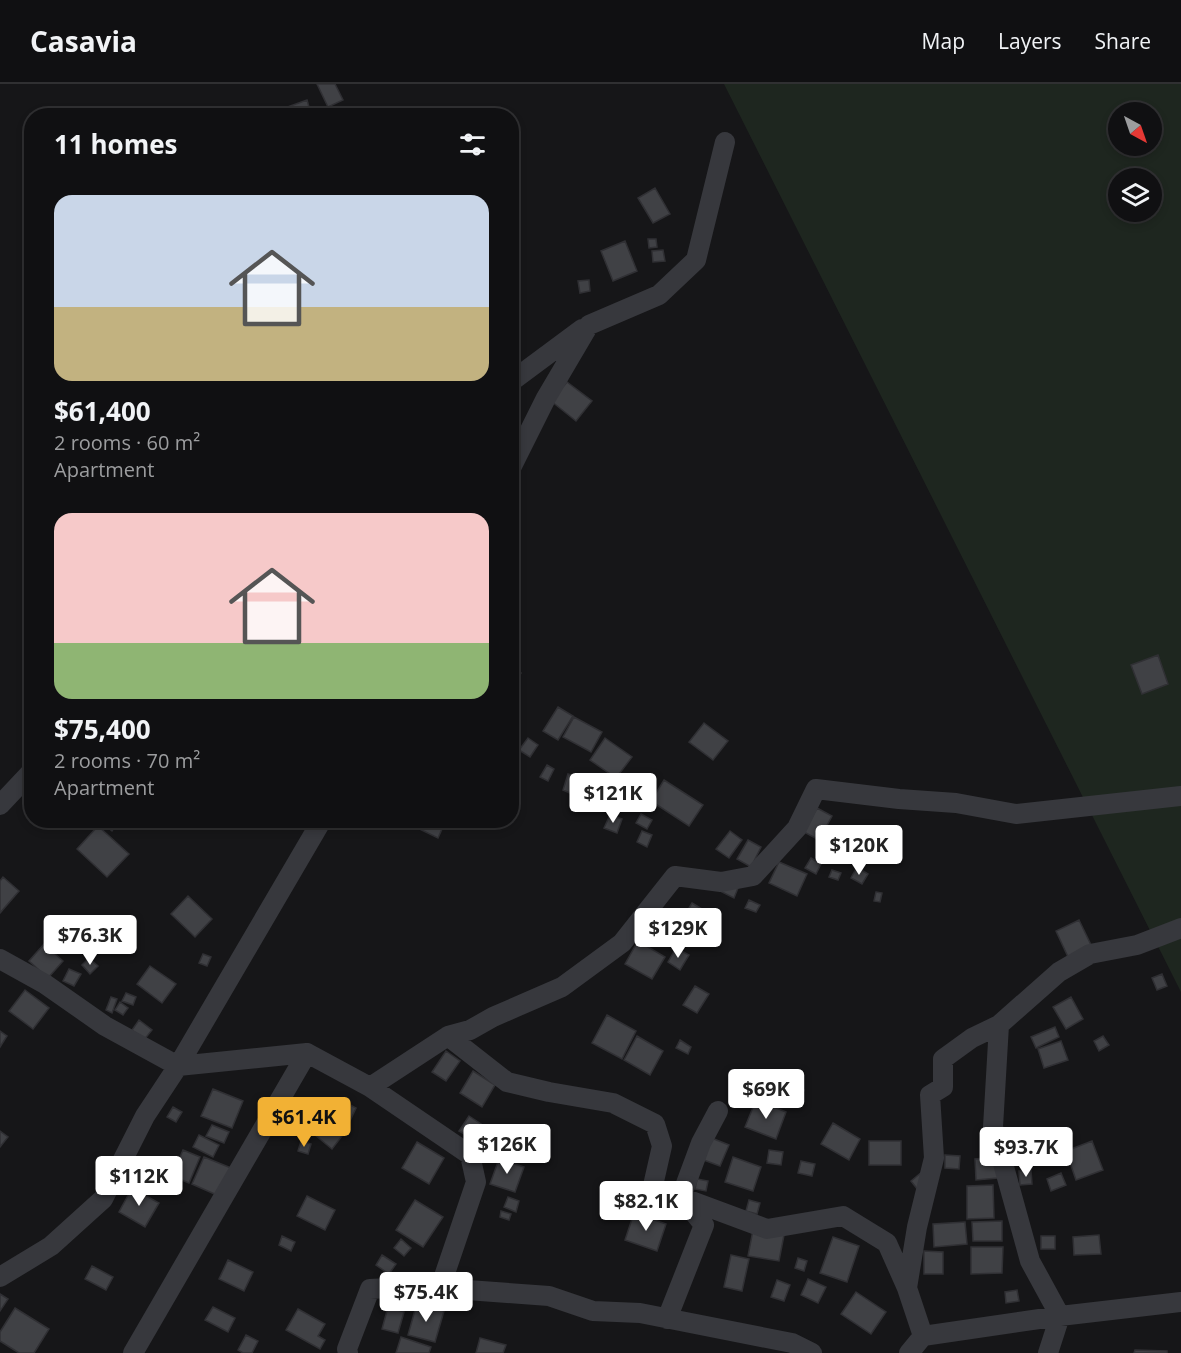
<!DOCTYPE html>
<html lang="en">
<head>
<meta charset="utf-8">
<style>
	:root { --surface:#101012; --page:#1e1e20; --text:#f1f3f6; --muted:#9c9d9f; --line:#303032; --accent:#f2b134 }
	body { margin:0; font-family:"Open Sans",sans-serif; background:var(--page); color:var(--text); height:100vh; display:flex; flex-direction:column; font-size:22px; white-space:nowrap }
	* { box-sizing:border-box; margin:0 }
	p { font-size:20px; color:var(--muted) }
	.icon { flex:none; width:33px; height:33px; fill:none; stroke:currentColor; stroke-width:2; stroke-linecap:round; stroke-linejoin:round }
	.map { position:relative; flex:1; overflow:hidden }
	.panel { position:absolute; left:24px; top:24px; width:495px; height:720px; display:flex; flex-direction:column; background:var(--surface); border-radius:24px; box-shadow:0 3px 9px #0003,0 0 0 2px var(--line) }
	.panel>* { flex:none }
	.needle { width:39px; rotate:140deg }
	.controls { position:absolute; left:1108px; top:18px; display:grid; gap:12px }
	.controls a { display:grid; place-items:center; width:54px; height:54px; border-radius:50%; background:var(--surface); box-shadow:0 3px 9px #0003,0 0 0 2px var(--line); font-size:30px }
	.price { position:absolute; translate:-50% -51px; padding:0 14px; border-radius:6px; background:#fff; color:#222; font-size:20px; line-height:39px; filter:drop-shadow(0 2px 3px #0008) }
	.price::after { content:''; position:absolute; left:50%; top:36px; width:18px; height:14px; margin-left:-9px; background:inherit; clip-path:polygon(0 0,100% 0,50% 100%) }
	.price.on { background:var(--accent); color:#111 }
	ul { padding:0; list-style:none }
	li { display:grid; align-content:center; gap:12px; height:318px; padding:0 30px }
	li span { display:grid; place-items:center; height:186px; border-radius:18px; color:#555 }
	li>.icon { margin-inline-start:auto }
	span .icon { width:108px; height:108px; fill:#fffc; stroke-width:1 }
	li b { font-size:26px }
	h2 { display:flex; justify-content:space-between; align-items:center; height:72px; padding:0 30px; font-size:26px }
	header { display:flex; align-items:center; gap:36px; box-sizing:border-box; height:84px; padding:0 30px; background:var(--surface); border-bottom:2px solid var(--line) }
	header strong { font-size:28px }
	nav { display:flex; gap:33px; margin-inline-start:auto; font-size:21px }
	.map>svg:first-child { display:block }
	.green { fill:#1e261f; fill-rule:evenodd }
	.building { fill:#404145; stroke:#303034; stroke-width:1.5 }
	.lines { fill:none; stroke-linecap:round; stroke-linejoin:round }
	.minor { stroke:#37383d; stroke-width:20 }
</style>
</head>
<body>
<header>
<strong>Casavia</strong>
<nav><a>Map</a><a>Layers</a><a>Share</a></nav>
</header>
<div class="map">
<svg width="1181" height="1269" viewBox="0 0 1181 1269">
	<rect width="100%" height="100%" fill="#161618"/>
	<path class="green" d="M 724,0 L 1181,0 L 1181,908 ZM 1119,28 L 1152,28 L 1152,62 L 1119,62 ZM 1119,94 L 1152,94 L 1152,128 L 1119,128 Z"/>
	<path class="building" d="M 317,0 L 335,0 L 343,16 L 328,23 Z
		M 307,16 L 311,30 L 284,32 L 282,25 Z
		M 655,104 L 670,130 L 653,139 L 638,114 Z
		M 648,155 L 656,155 L 657,163 L 649,164 Z
		M 625,157 L 637,187 L 613,197 L 601,167 Z
		M 663,166 L 665,177 L 653,178 L 652,167 Z
		M 589,196 L 590,207 L 580,209 L 578,197 Z
		M 567,298 L 592,317 L 576,337 L 551,317 Z
		M 1158,571 L 1168,600 L 1142,610 L 1131,581 Z
		M 512,583 L 521,589 L 512,606 Z
		M 558,623 L 573,632 L 558,656 L 543,647 Z
		M 574,633 L 602,648 L 591,668 L 563,653 Z
		M 704,639 L 728,657 L 713,676 L 689,658 Z
		M 528,654 L 538,661 L 530,673 L 519,666 Z
		M 605,654 L 632,673 L 616,694 L 590,676 Z
		M 547,681 L 554,685 L 548,697 L 540,693 Z
		M 568,690 L 578,693 L 572,710 L 563,706 Z
		M 664,696 L 703,721 L 689,742 L 651,717 Z
		M 817,724 L 832,732 L 819,756 L 804,748 Z
		M 641,730 L 652,736 L 647,745 L 636,739 Z
		M 610,731 L 622,735 L 617,749 L 604,744 Z
		M 98,736 L 119,736 L 112,747 Z
		M 411,736 L 446,736 L 438,754 L 409,740 Z
		M 98,742 L 129,770 L 107,793 L 77,765 Z
		M 877,746 L 891,756 L 877,776 L 863,766 Z
		M 642,747 L 652,751 L 647,763 L 637,758 Z
		M 730,747 L 742,756 L 729,774 L 716,765 Z
		M 748,756 L 761,763 L 751,783 L 737,775 Z
		M 811,774 L 821,780 L 816,790 L 805,784 Z
		M 779,778 L 807,790 L 797,812 L 769,799 Z
		M 857,783 L 868,790 L 862,800 L 851,794 Z
		M 832,786 L 841,789 L 838,796 L 829,793 Z
		M 3,793 L 19,807 L 0,829 L 0,797 Z
		M 727,799 L 738,804 L 734,814 L 722,808 Z
		M 876,808 L 882,809 L 880,818 L 874,817 Z
		M 188,812 L 212,835 L 195,853 L 171,830 Z
		M 749,816 L 760,821 L 756,828 L 745,824 Z
		M 692,819 L 717,834 L 704,854 L 680,839 Z
		M 1079,836 L 1092,863 L 1069,875 L 1056,847 Z
		M 638,857 L 665,873 L 652,895 L 625,880 Z
		M 44,860 L 63,877 L 48,894 L 29,877 Z
		M 676,864 L 689,871 L 680,886 L 668,878 Z
		M 203,870 L 211,873 L 207,882 L 199,879 Z
		M 89,874 L 98,882 L 90,890 L 82,881 Z
		M 150,882 L 176,900 L 162,919 L 137,900 Z
		M 69,885 L 81,890 L 74,902 L 63,897 Z
		M 1162,890 L 1167,902 L 1157,906 L 1152,894 Z
		M 695,902 L 709,910 L 697,929 L 683,921 Z
		M 25,906 L 49,924 L 33,945 L 9,927 Z
		M 126,909 L 136,913 L 133,921 L 122,917 Z
		M 111,913 L 117,915 L 112,929 L 106,926 Z
		M 1071,913 L 1083,935 L 1066,945 L 1053,923 Z
		M 120,918 L 128,924 L 123,931 L 115,926 Z
		M 607,931 L 636,947 L 622,975 L 592,959 Z
		M 139,936 L 152,946 L 144,956 L 132,946 Z
		M 1055,943 L 1059,953 L 1036,964 L 1031,953 Z
		M 0,947 L 7,952 L 0,963 Z
		M 637,952 L 663,967 L 650,991 L 624,976 Z
		M 1103,952 L 1109,961 L 1099,967 L 1094,957 Z
		M 680,956 L 691,963 L 688,970 L 676,964 Z
		M 1061,957 L 1068,976 L 1044,984 L 1038,965 Z
		M 446,967 L 460,977 L 446,997 L 432,988 Z
		M 473,987 L 495,1001 L 482,1023 L 460,1009 Z
		M 793,1002 L 804,1006 L 799,1021 L 788,1017 Z
		M 213,1005 L 243,1017 L 232,1044 L 201,1032 Z
		M 756,1016 L 786,1028 L 776,1055 L 745,1043 Z
		M 343,1017 L 356,1024 L 348,1041 L 335,1034 Z
		M 173,1023 L 182,1028 L 176,1038 L 167,1033 Z
		M 469,1032 L 481,1040 L 471,1054 L 459,1047 Z
		M 325,1039 L 342,1052 L 332,1065 L 315,1051 Z
		M 833,1039 L 860,1055 L 849,1076 L 821,1060 Z
		M 212,1041 L 229,1048 L 224,1059 L 206,1052 Z
		M 0,1047 L 8,1053 L 0,1063 Z
		M 199,1051 L 219,1061 L 213,1073 L 193,1063 Z
		M 709,1053 L 729,1061 L 720,1082 L 701,1075 Z
		M 301,1057 L 311,1060 L 308,1070 L 298,1067 Z
		M 869,1057 L 901,1057 L 901,1081 L 869,1081 Z
		M 1092,1057 L 1103,1086 L 1076,1096 L 1066,1067 Z
		M 417,1058 L 444,1074 L 429,1100 L 402,1084 Z
		M 183,1066 L 200,1073 L 189,1099 L 172,1092 Z
		M 769,1066 L 783,1068 L 781,1081 L 767,1079 Z
		M 945,1071 L 960,1072 L 959,1085 L 945,1084 Z
		M 204,1073 L 231,1084 L 219,1112 L 192,1100 Z
		M 733,1073 L 761,1083 L 753,1107 L 725,1098 Z
		M 996,1073 L 998,1094 L 976,1096 L 975,1075 Z
		M 499,1075 L 524,1083 L 515,1108 L 490,1100 Z
		M 801,1077 L 815,1080 L 812,1092 L 798,1089 Z
		M 1031,1086 L 1032,1100 L 1020,1101 L 1019,1087 Z
		M 922,1088 L 918,1106 L 911,1097 Z
		M 1061,1089 L 1066,1101 L 1051,1107 L 1047,1095 Z
		M 697,1095 L 708,1097 L 706,1107 L 695,1105 Z
		M 993,1101 L 994,1134 L 967,1135 L 967,1102 Z
		M 132,1104 L 159,1119 L 145,1143 L 119,1128 Z
		M 307,1112 L 335,1126 L 325,1146 L 297,1132 Z
		M 508,1113 L 519,1117 L 516,1128 L 504,1123 Z
		M 415,1116 L 443,1133 L 423,1163 L 396,1146 Z
		M 749,1116 L 760,1119 L 757,1130 L 746,1127 Z
		M 501,1127 L 511,1130 L 509,1136 L 500,1133 Z
		M 634,1129 L 666,1140 L 657,1167 L 625,1156 Z
		M 1002,1137 L 1002,1157 L 973,1157 L 972,1138 Z
		M 965,1138 L 967,1160 L 934,1163 L 933,1140 Z
		M 753,1146 L 784,1151 L 779,1177 L 748,1172 Z
		M 1099,1151 L 1101,1170 L 1074,1171 L 1073,1153 Z
		M 282,1152 L 295,1158 L 291,1167 L 279,1161 Z
		M 1041,1152 L 1055,1152 L 1055,1165 L 1041,1165 Z
		M 833,1153 L 859,1162 L 847,1198 L 820,1189 Z
		M 401,1155 L 411,1164 L 404,1172 L 394,1164 Z
		M 971,1163 L 1003,1163 L 1002,1189 L 971,1190 Z
		M 924,1167 L 943,1168 L 943,1190 L 924,1190 Z
		M 382,1171 L 396,1180 L 389,1190 L 376,1181 Z
		M 731,1171 L 749,1175 L 742,1207 L 724,1203 Z
		M 798,1174 L 807,1177 L 804,1187 L 795,1184 Z
		M 228,1176 L 253,1188 L 244,1207 L 219,1195 Z
		M 92,1182 L 113,1193 L 106,1206 L 85,1195 Z
		M 808,1195 L 826,1203 L 818,1219 L 801,1211 Z
		M 777,1196 L 790,1201 L 784,1217 L 771,1213 Z
		M 1017,1206 L 1019,1217 L 1006,1219 L 1005,1208 Z
		M 856,1208 L 886,1228 L 871,1250 L 841,1230 Z
		M 0,1210 L 8,1215 L 0,1227 Z
		M 417,1219 L 444,1227 L 435,1258 L 408,1251 Z
		M 213,1223 L 235,1234 L 228,1248 L 205,1236 Z
		M 388,1223 L 404,1228 L 398,1249 L 382,1245 Z
		M 15,1224 L 49,1245 L 34,1269 L 19,1269 L 0,1257 L 0,1248 Z
		M 298,1225 L 325,1240 L 318,1252 L 325,1256 L 320,1265 L 286,1246 Z
		M 246,1251 L 258,1257 L 252,1269 L 243,1269 L 238,1266 Z
		M 401,1253 L 431,1263 L 429,1269 L 396,1269 Z
		M 480,1254 L 506,1261 L 503,1269 L 476,1269 Z
		M 1135,1266 L 1167,1267 L 1167,1269 L 1134,1269 Z"/>
	<g class="lines">
		<path class="minor" d="M 512,297 L 582,245
			M 512,382 L 546,314 L 589,241 L 659,211 L 696,176 L 725,58
			M 0,721 L 32,687
			M 0,875 L 45,900 L 105,942 L 178,982 L 307,969 L 370,1003 L 470,1071 L 476,1098 L 440,1204 L 427,1202 L 370,1205 L 347,1265 L 348,1269
			M 999,941 L 993,1043 L 1030,1177 L 1060,1232 L 1048,1269
			M 448,952 L 470,946 L 493,933 L 562,903 L 622,859 L 675,792 L 721,798 L 753,792 L 797,744 L 816,705 L 899,715 L 956,719 L 1016,730 L 1181,712
			M 370,1003 L 448,952 L 507,998 L 549,1008 L 613,1019 L 655,1040 L 662,1062 L 652,1106 L 681,1113 L 767,1145 L 843,1132 L 887,1159 L 907,1204
			M 0,1193 L 51,1162 L 103,1115 L 145,1032 L 178,982 L 322,736
			M 440,1204 L 549,1212 L 593,1227 L 640,1229 L 792,1259 L 812,1269
			M 667,1235 L 704,1141 L 681,1113 L 701,1059 L 718,1027
			M 923,1252 L 1060,1232 L 1181,1218
			M 133,1269 L 307,969
			M 909,1269 L 923,1252 L 907,1204 L 917,1143 L 934,1074 L 930,1011 L 943,1003 L 943,975 L 972,954 L 999,941 L 1059,888 L 1090,870 L 1137,861 L 1181,844"/>
	</g>
</svg>
<div class="controls">
<a><svg class="needle" viewBox="-14 -14 28 28"><path d="M0-13l5 13h-10z" fill="#e53935"/><path d="M0 13l5-13h-10z" fill="#9c9d9f"/></svg></a>
<a><svg class="icon" aria-label="layers" viewBox="0 0 24 24"><path d="M12 4l9 5-9 5-9-5zM3 14l9 5 9-5"/></svg></a>
</div>
<b class="price" style="left:613px;top:740px">$121K</b>
<b class="price" style="left:859px;top:792px">$120K</b>
<b class="price" style="left:678px;top:875px">$129K</b>
<b class="price" style="left:90px;top:882px">$76.3K</b>
<b class="price" style="left:766px;top:1036px">$69K</b>
<b class="price on" style="left:304px;top:1064px">$61.4K</b>
<b class="price" style="left:507px;top:1091px">$126K</b>
<b class="price" style="left:1026px;top:1094px">$93.7K</b>
<b class="price" style="left:139px;top:1123px">$112K</b>
<b class="price" style="left:646px;top:1148px">$82.1K</b>
<b class="price" style="left:426px;top:1239px">$75.4K</b>
<section class="panel">
<h2>11 homes<svg class="icon" aria-label="filters" viewBox="0 0 24 24"><path d="M4 7h16M4 17h16"/><circle cx="9" cy="7" r="2"/><circle cx="15" cy="17" r="2"/></svg></h2>
<ul>
<li><span style="background:linear-gradient(#c9d6e8 60%,#c2b280 0)"><svg class="icon" aria-label="home" viewBox="0 0 24 24"><path d="M3 11l9-7 9 7M6 9v11h12V9"/></svg></span><div><b>$61,400</b><p>2 rooms · 60 m²</p><p>Apartment</p></div></li>
<li><span style="background:linear-gradient(#f6c9c9 70%,#8fb573 0)"><svg class="icon" aria-label="home" viewBox="0 0 24 24"><path d="M3 11l9-7 9 7M6 9v11h12V9"/></svg></span><div><b>$75,400</b><p>2 rooms · 70 m²</p><p>Apartment</p></div></li>
</ul>
</section>
</div>
</body>
</html>
